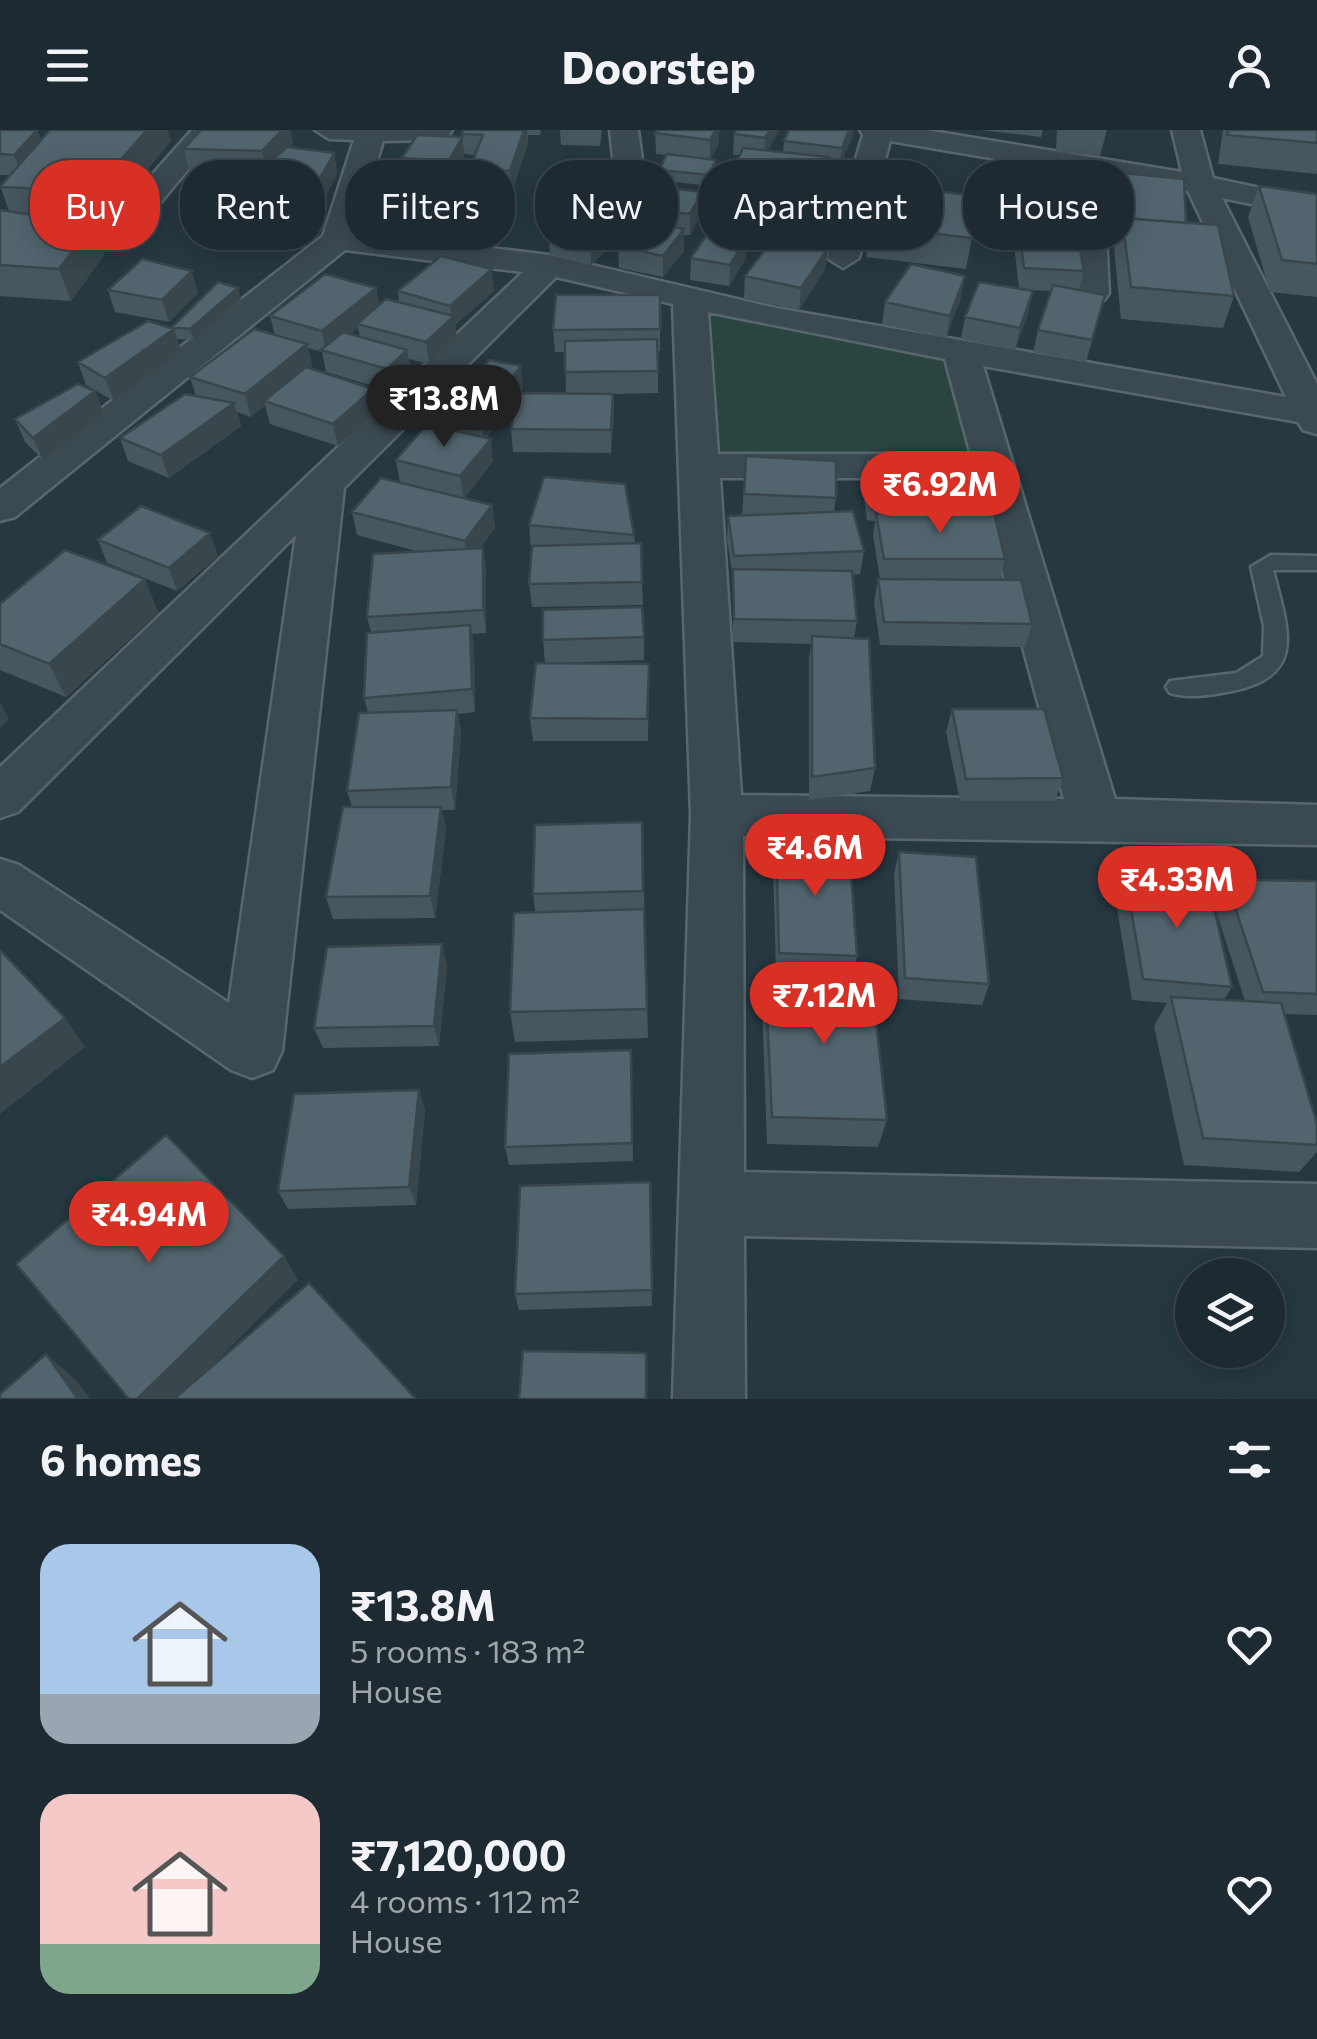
<!DOCTYPE html>
<html lang="en">
<head>
<meta charset="utf-8">
<style>
	:root { --surface:#1d2a31; --page:#253239; --text:#f1f3f6; --muted:#a0a7ab; --line:#3b464d; --accent:#d93025 }
	body { margin:0; font-family:Commissioner,sans-serif; background:var(--page); color:var(--text); height:100vh; display:flex; flex-direction:column; font-size:38px; white-space:nowrap }
	* { box-sizing:border-box; margin:0 }
	p { font-size:32px; color:var(--muted) }
	.icon { flex:none; width:55px; height:55px; fill:none; stroke:currentColor; stroke-width:2; stroke-linecap:round; stroke-linejoin:round }
	.map { position:relative; height:1269px; overflow:hidden }
	.details { display:flex; flex-direction:column; background:var(--surface); flex:1 }
	.details>* { flex:none }
	.banner { position:absolute; left:30px; top:30px; width:1258px; height:90px; display:flex; gap:20px }
	.buttons { position:absolute; left:1175px; top:1128px; display:grid; gap:20px }
	.buttons a { display:grid; place-items:center; width:110px; height:110px; border-radius:50%; background:var(--surface); box-shadow:0 5px 25px #0003,0 0 0 2px var(--line); font-size:50px }
	.price { position:absolute; translate:-50% -85px; padding:0 22px; border-radius:35px; background:var(--accent); color:#fff; font-size:32px; line-height:65px; filter:drop-shadow(0 2px 5px #0008) }
	.price::after { content:''; position:absolute; left:50%; top:60px; width:30px; height:22px; margin-left:-15px; background:inherit; clip-path:polygon(0 0,100% 0,50% 100%) }
	.price.selected { background:#222; color:#fff }
	ul { padding:0; list-style:none }
	li { display:flex; align-items:center; gap:30px; height:250px; padding:0 40px }
	li span { display:grid; place-items:center; flex:none; width:280px; height:200px; border-radius:30px; color:#555 }
	li>.icon { margin-inline-start:auto }
	span .icon { width:120px; height:120px; fill:#fffc; stroke-width:1 }
	li b { font-size:42px }
	h2 { display:flex; justify-content:space-between; align-items:center; height:120px; padding:0 40px; font-size:42px }
	.chip { padding:0 35px; border-radius:40px; background:var(--surface); box-shadow:0 5px 25px #0003,0 0 0 2px var(--line); font-size:35px; line-height:90px }
	.chip.selected { background:var(--accent); color:#fff }
	header { display:flex; justify-content:space-between; align-items:center; height:130px; padding:0 40px; background:var(--surface); font-size:45px; font-weight:700 }
	.map>svg:first-child { display:block }
	.green { fill:#2a4440 }
	.lines { fill:none; stroke-linecap:round; stroke-linejoin:round }
	.lane-casing { stroke:#59666e; stroke-width:5 }
	.street-casing { stroke:#59666e; stroke-width:5 }
	.lane { fill:#3b4951; fill-rule:evenodd }
	.street { fill:#3b4951; fill-rule:evenodd }
	.wall { fill:#47575f; fill-rule:evenodd }
	.shaded-wall { fill:#39474d }
	.building { fill:#52656e; stroke:#39474d; stroke-width:2.5 }
</style>
</head>
<body>
<header><svg class="icon" aria-label="menu" viewBox="0 0 24 24"><path d="M4 6h16M4 12h16M4 18h16"/></svg>Doorstep<svg class="icon" aria-label="person" viewBox="0 0 24 24"><circle cx="12" cy="8" r="4"/><path d="M4 21q1-7 8-7t8 7"/></svg></header>
<div class="map">
<svg width="1317" height="1269" viewBox="0 0 1317 1269">
	<rect width="100%" height="100%" fill="#273841"/>
	<path class="green" d="M 708,181 L 950,226 L 977,324 L 710,327 Z"/>
	<g class="lines">
		<defs>
			<path id="lane" d="M 1271,425 L 1317,426 L 1317,440 L 1273,440 C 1287,497 1309,546 1232,561 C 1212,565 1188,569 1170,563 L 1166,557 L 1170,551 L 1236,543 L 1263,526 L 1264,496 L 1251,437 Z"/>
			<path id="street" d="M 192,0 L 221,0 L 140,97 L 118,97 L 113,90 L 118,83 Z
				M 315,0 L 452,0 L 446,10 L 383,11 L 356,102 L 549,125 L 776,178 L 1286,267 L 1188,61 L 1103,47 L 1109,163 L 1104,170 L 1080,170 L 1075,163 L 1073,42 L 890,11 L 859,128 L 843,138 L 827,128 L 863,5 L 860,0 L 926,0 L 1182,42 L 1172,0 L 1200,0 L 1213,48 L 1317,70 L 1317,88 L 1222,68 L 1317,254 L 1317,304 L 1303,300 L 1298,292 L 983,236 L 1115,669 L 1317,675 L 1317,715 L 743,706 L 744,1042 L 1317,1054 L 1317,1118 L 744,1106 L 745,1269 L 673,1269 L 691,685 L 673,174 L 556,147 L 344,358 L 282,921 L 273,940 L 252,948 L 231,940 L 0,780 L 0,729 L 19,735 L 229,873 L 296,405 L 18,682 L 0,688 L 0,637 L 523,142 L 345,120 L 15,387 L 0,391 L 0,358 L 323,106 L 354,10 L 329,9 ZM 708,182 L 945,229 L 1064,669 L 741,665 L 720,348 L 930,348 L 944,344 L 950,336 L 944,328 L 930,324 L 718,324 Z
				M 610,0 L 638,0 L 647,66 L 643,73 L 621,73 L 617,66 Z"/>
		</defs>
		<use href="#lane" class="lane-casing"/>
		<use href="#street" class="street-casing"/>
		<use href="#lane" class="lane"/>
		<use href="#street" class="street"/>
	</g>
	<path class="wall" d="M 0,0 L 37,0 L 41,10 L 171,11 L 103,92 L 68,90 L 93,94 L 104,125 L 71,171 L 0,166 L 0,80 L 9,81 L 0,56 L 10,45 L 0,45 Z
		M 201,0 L 290,0 L 293,13 L 289,18 L 334,23 L 337,44 L 321,75 L 256,69 L 251,48 L 260,41 L 189,40 L 184,19 Z
		M 463,0 L 541,0 L 540,5 L 528,5 L 528,13 L 512,62 L 501,61 L 503,79 L 492,114 L 459,113 L 456,91 L 471,57 L 469,39 L 475,25 L 464,24 L 462,4 Z
		M 560,0 L 602,0 L 600,16 L 561,15 Z
		M 658,0 L 721,0 L 719,2 L 718,15 L 710,29 L 716,30 L 716,40 L 709,56 L 659,50 L 659,40 L 667,25 L 656,24 L 655,3 Z
		M 779,0 L 768,20 L 783,22 L 784,11 L 852,8 L 839,38 L 828,37 L 823,61 L 736,52 L 737,32 L 739,25 L 733,25 L 734,4 Z
		M 981,0 L 1043,0 L 1041,7 Z
		M 1057,0 L 1107,0 L 1100,26 L 1056,22 Z
		M 1223,0 L 1317,0 L 1317,44 L 1218,34 Z
		M 462,7 L 464,28 L 453,50 L 454,50 L 457,71 L 445,109 L 400,108 L 396,87 L 411,49 L 405,49 L 402,28 Z
		M 1123,43 L 1186,93 L 1234,166 L 1223,198 L 1121,189 L 1114,118 L 1116,111 L 1117,63 Z
		M 1034,48 L 1079,81 L 1075,97 L 1084,141 L 1079,160 L 1105,165 L 1086,232 L 1033,222 L 1038,200 L 1051,161 L 1024,160 L 1033,161 L 1028,183 L 1015,220 L 961,209 L 965,187 L 1019,159 L 1013,106 L 1017,85 L 1028,86 L 1029,69 Z
		M 1259,56 L 1317,64 L 1317,167 L 1270,162 L 1248,87 Z
		M 630,60 L 631,81 L 617,96 L 617,110 L 591,135 L 550,125 L 549,104 L 563,90 L 537,85 L 535,64 Z
		M 702,62 L 702,83 L 690,105 L 684,105 L 684,121 L 663,147 L 619,138 L 618,116 L 647,92 L 647,79 Z
		M 870,96 L 972,108 L 966,139 L 866,127 Z
		M 747,107 L 746,128 L 729,156 L 690,150 L 691,128 Z
		M 828,118 L 825,139 L 799,180 L 744,168 L 745,146 Z
		M 376,158 L 379,175 L 399,172 L 398,161 L 494,161 L 455,195 L 457,208 L 429,234 L 409,229 L 411,243 L 391,261 L 326,242 L 322,222 L 308,218 L 312,236 L 310,239 L 373,259 L 378,281 L 338,316 L 270,294 L 265,275 L 251,287 L 237,282 L 241,296 L 169,348 L 128,331 L 120,308 L 196,266 L 190,247 L 275,205 L 270,186 ZM 358,198 L 360,207 L 351,204 Z
		M 108,160 L 198,163 L 169,192 L 115,182 Z
		M 660,165 L 660,221 L 658,221 L 658,263 L 613,264 L 614,286 L 611,323 L 513,322 L 511,299 L 516,268 L 486,308 L 493,331 L 464,368 L 492,375 L 495,398 L 480,418 L 483,418 L 486,441 L 486,503 L 472,504 L 474,518 L 475,582 L 458,584 L 461,603 L 455,680 L 442,680 L 446,699 L 435,788 L 333,789 L 326,767 L 352,677 L 347,661 L 368,583 L 364,568 L 371,502 L 367,487 L 420,422 L 357,405 L 352,382 L 400,352 L 396,330 L 451,299 L 448,281 L 523,259 L 520,263 L 566,263 L 565,222 L 555,222 L 553,200 Z
		M 961,168 L 946,208 L 882,194 L 885,172 Z
		M 241,169 L 194,210 L 177,209 L 181,221 L 114,271 L 86,255 L 78,232 L 172,198 Z
		M 95,261 L 104,284 L 43,330 L 25,312 L 15,289 Z
		M 746,326 L 836,368 L 834,382 L 864,421 L 860,444 L 852,445 L 857,491 L 854,508 L 875,638 L 870,661 L 809,670 L 809,529 L 811,514 L 733,512 L 733,448 L 727,409 L 728,386 L 742,386 Z
		M 865,329 L 993,370 L 990,383 L 1005,429 L 1000,450 L 1032,494 L 1025,517 L 880,515 L 874,472 L 878,449 L 880,449 L 873,406 L 875,391 L 867,390 L 862,352 Z
		M 529,395 L 634,405 L 635,413 L 642,452 L 643,475 L 532,477 L 529,454 L 531,418 Z
		M 98,410 L 218,426 L 177,461 L 107,433 Z
		M 145,449 L 158,483 L 66,567 L 0,540 L 0,474 Z
		M 644,507 L 644,530 L 554,533 L 649,534 L 648,611 L 533,611 L 530,588 L 545,533 L 543,510 Z
		M 952,579 L 1063,648 L 1055,671 L 960,671 L 946,602 Z
		M 642,692 L 648,908 L 515,912 L 510,882 L 535,782 L 533,764 Z
		M 776,711 L 857,826 L 853,844 L 887,990 L 878,1017 L 767,1014 L 762,873 L 765,843 L 776,843 L 773,734 Z
		M 899,722 L 989,854 L 982,875 L 899,869 L 894,744 Z
		M 1125,744 L 1232,857 L 1224,870 L 1245,871 L 1213,772 L 1226,750 L 1317,751 L 1317,885 L 1285,884 L 1317,1015 L 1317,1022 L 1299,1042 L 1184,1035 L 1154,896 L 1167,873 L 1132,870 L 1115,766 Z
		M 447,835 L 439,916 L 323,918 L 314,898 Z
		M 631,920 L 633,1031 L 509,1035 L 505,1017 Z
		M 419,960 L 425,980 L 416,1075 L 288,1079 L 278,1061 Z
		M 650,1052 L 652,1176 L 519,1180 L 515,1164 Z"/>
	<path class="shaded-wall" d="M 37,0 L 44,20 L 22,45 L 14,25 Z
		M 147,0 L 168,0 L 171,11 L 103,92 L 93,61 Z
		M 282,0 L 290,0 L 293,13 L 266,41 L 262,21 Z
		M 524,0 L 527,0 L 528,13 L 512,62 L 510,41 Z
		M 716,0 L 721,0 L 719,2 L 718,15 L 710,30 L 710,10 Z
		M 770,0 L 779,0 L 764,29 L 765,8 Z
		M 849,0 L 853,0 L 852,8 L 839,38 L 842,18 Z
		M 462,7 L 464,28 L 452,52 L 449,31 Z
		M 334,23 L 337,44 L 321,75 L 317,54 Z
		M 829,27 L 827,47 L 823,61 L 825,40 Z
		M 716,30 L 716,40 L 709,56 L 709,45 Z
		M 454,50 L 457,71 L 445,109 L 442,88 Z
		M 501,58 L 503,79 L 492,114 L 490,92 Z
		M 630,60 L 631,81 L 617,96 L 617,110 L 591,135 L 591,113 L 613,92 L 613,79 Z
		M 702,62 L 702,83 L 690,105 L 690,84 Z
		M 93,94 L 104,125 L 71,171 L 59,139 Z
		M 684,99 L 684,121 L 663,147 L 663,126 Z
		M 747,107 L 746,128 L 729,156 L 730,135 Z
		M 828,118 L 825,139 L 799,180 L 801,158 Z
		M 492,139 L 494,161 L 455,195 L 457,208 L 429,234 L 426,212 L 451,188 L 450,176 Z
		M 192,141 L 198,163 L 169,192 L 162,170 Z
		M 965,146 L 961,168 L 946,208 L 950,186 Z
		M 238,158 L 241,169 L 194,210 L 190,199 Z
		M 376,158 L 380,180 L 357,194 L 358,198 L 329,222 L 326,221 L 322,201 Z
		M 1033,161 L 1028,183 L 1015,220 L 1020,198 Z
		M 174,199 L 181,221 L 114,271 L 105,248 Z
		M 307,214 L 312,236 L 268,273 L 264,271 L 265,275 L 251,287 L 245,264 Z
		M 407,220 L 411,243 L 391,261 L 387,239 Z
		M 521,236 L 523,259 L 484,311 L 481,288 Z
		M 373,259 L 378,281 L 338,316 L 333,294 Z
		M 95,261 L 104,284 L 43,330 L 33,308 Z
		M 613,264 L 614,286 L 611,323 L 611,300 Z
		M 234,273 L 241,296 L 169,348 L 161,325 Z
		M 491,309 L 493,331 L 464,369 L 460,346 Z
		M 492,375 L 495,398 L 468,434 L 465,411 Z
		M 210,403 L 218,426 L 177,461 L 169,438 Z
		M 483,418 L 486,441 L 486,503 L 483,480 Z
		M 145,449 L 158,483 L 66,567 L 49,534 Z
		M 470,495 L 474,518 L 475,582 L 472,559 Z
		M 0,573 L 9,589 L 0,598 Z
		M 457,580 L 461,603 L 455,680 L 451,657 Z
		M 441,677 L 446,699 L 435,788 L 430,766 Z
		M 442,814 L 447,835 L 439,916 L 434,896 Z
		M 65,888 L 85,917 L 0,984 L 0,937 Z
		M 419,960 L 425,980 L 416,1075 L 409,1057 Z
		M 284,1126 L 298,1150 L 178,1269 L 137,1269 Z
		M 46,1224 L 77,1251 L 90,1269 L 78,1269 Z"/>
	<path class="building" d="M 0,0 L 37,0 L 14,25 L 0,24 Z
		M 50,0 L 147,0 L 93,61 L 0,57 Z
		M 201,0 L 282,0 L 262,21 L 184,19 Z
		M 463,0 L 524,0 L 510,41 L 469,39 L 483,5 L 462,4 Z
		M 658,0 L 716,0 L 710,10 L 655,3 Z
		M 736,0 L 770,0 L 765,8 L 734,4 Z
		M 789,0 L 849,0 L 842,18 L 784,11 Z
		M 1228,0 L 1317,0 L 1317,13 L 1227,5 Z
		M 417,5 L 462,7 L 449,31 L 402,28 Z
		M 287,17 L 334,23 L 317,54 L 251,48 Z
		M 743,18 L 829,27 L 825,40 L 737,32 Z
		M 667,24 L 716,30 L 709,45 L 659,40 Z
		M 1123,43 L 1184,49 L 1186,93 L 1122,88 L 1123,90 L 1121,89 Z
		M 554,45 L 630,60 L 613,79 L 535,64 Z
		M 1034,48 L 1079,52 L 1079,81 L 1032,77 Z
		M 411,49 L 454,50 L 442,88 L 396,87 Z
		M 880,55 L 979,66 L 972,108 L 870,96 Z
		M 1259,56 L 1317,64 L 1317,134 L 1282,130 Z
		M 468,57 L 501,58 L 490,92 L 456,91 Z
		M 660,57 L 702,62 L 690,84 L 647,79 Z
		M 575,79 L 617,88 L 591,113 L 549,104 Z
		M 0,80 L 93,94 L 59,139 L 0,135 Z
		M 1017,85 L 1074,88 L 1084,141 L 1024,138 Z
		M 1122,88 L 1218,95 L 1234,166 L 1131,157 Z
		M 640,91 L 684,99 L 663,126 L 618,116 Z
		M 710,100 L 747,107 L 730,135 L 691,128 Z
		M 774,107 L 828,118 L 801,158 L 745,146 Z
		M 441,126 L 492,139 L 450,176 L 398,161 Z
		M 142,129 L 192,141 L 162,170 L 108,160 Z
		M 911,134 L 965,146 L 950,186 L 885,172 Z
		M 325,144 L 376,158 L 322,201 L 270,186 Z
		M 218,152 L 238,158 L 190,199 L 172,197 Z
		M 979,152 L 1033,161 L 1020,198 L 965,187 Z
		M 1053,155 L 1105,165 L 1092,210 L 1038,200 Z
		M 556,165 L 660,165 L 660,199 L 553,200 Z
		M 386,169 L 454,186 L 426,212 L 357,194 Z
		M 148,191 L 174,199 L 105,248 L 78,232 Z
		M 254,199 L 307,214 L 245,264 L 190,247 Z
		M 343,202 L 407,220 L 387,239 L 321,220 Z
		M 657,209 L 658,241 L 565,242 L 565,211 Z
		M 489,230 L 521,236 L 481,288 L 448,281 Z
		M 306,237 L 373,259 L 333,294 L 264,271 Z
		M 78,254 L 95,261 L 33,308 L 15,289 Z
		M 517,263 L 613,264 L 611,300 L 511,299 Z
		M 185,264 L 234,273 L 161,325 L 120,308 Z
		M 427,294 L 491,309 L 460,346 L 396,330 Z
		M 746,326 L 836,331 L 836,368 L 744,364 Z
		M 865,329 L 984,332 L 993,370 L 871,368 Z
		M 544,347 L 625,354 L 634,405 L 529,395 Z
		M 381,348 L 492,375 L 465,411 L 352,382 Z
		M 141,376 L 210,403 L 169,438 L 98,410 Z
		M 853,381 L 864,421 L 734,426 L 728,386 Z
		M 876,383 L 994,383 L 1005,429 L 884,429 Z
		M 641,413 L 642,452 L 529,454 L 532,416 Z
		M 483,418 L 483,480 L 367,487 L 373,424 Z
		M 65,420 L 145,449 L 49,534 L 0,514 L 0,474 Z
		M 733,439 L 852,441 L 857,491 L 734,489 Z
		M 878,449 L 1021,450 L 1032,494 L 884,492 Z
		M 642,477 L 644,507 L 543,510 L 543,480 Z
		M 470,495 L 472,559 L 364,568 L 367,503 Z
		M 812,506 L 869,509 L 875,638 L 812,647 Z
		M 536,533 L 649,534 L 647,589 L 530,588 Z
		M 952,579 L 1044,579 L 1063,648 L 966,649 Z
		M 457,580 L 451,657 L 347,661 L 359,583 Z
		M 343,677 L 441,677 L 430,766 L 326,767 Z
		M 642,692 L 643,761 L 533,764 L 535,695 Z
		M 776,711 L 849,714 L 857,826 L 779,823 Z
		M 899,722 L 976,727 L 989,854 L 905,848 Z
		M 1125,744 L 1208,751 L 1232,857 L 1143,849 Z
		M 1226,750 L 1317,751 L 1317,864 L 1263,862 Z
		M 644,779 L 647,879 L 510,882 L 514,783 Z
		M 442,814 L 434,896 L 314,898 L 327,817 Z
		M 0,820 L 65,888 L 0,937 Z
		M 765,843 L 871,845 L 887,990 L 772,987 Z
		M 1171,867 L 1281,873 L 1317,994 L 1317,1015 L 1203,1008 Z
		M 631,920 L 632,1013 L 505,1017 L 509,924 Z
		M 419,960 L 409,1057 L 278,1061 L 294,964 Z
		M 166,1005 L 284,1126 L 137,1269 L 129,1269 L 16,1134 Z
		M 650,1052 L 652,1160 L 515,1164 L 520,1056 Z
		M 309,1153 L 416,1269 L 174,1269 Z
		M 523,1221 L 646,1223 L 646,1269 L 519,1269 Z
		M 46,1224 L 78,1269 L 0,1269 L 0,1264 Z"/>
</svg>
<div class="buttons">
<a><svg class="icon" aria-label="layers" viewBox="0 0 24 24"><path d="M12 4l9 5-9 5-9-5zM3 14l9 5 9-5"/></svg></a>
</div>
<b class="price selected" style="left:444px;top:320px">₹13.8M</b>
<b class="price" style="left:940px;top:406px">₹6.92M</b>
<b class="price" style="left:815px;top:769px">₹4.6M</b>
<b class="price" style="left:1177px;top:801px">₹4.33M</b>
<b class="price" style="left:824px;top:917px">₹7.12M</b>
<b class="price" style="left:149px;top:1136px">₹4.94M</b>
<div class="banner">
<a class="chip selected">Buy</a>
<a class="chip">Rent</a>
<a class="chip">Filters</a>
<a class="chip">New</a>
<a class="chip">Apartment</a>
<a class="chip">House</a>
</div>
</div>
<section class="details">
<h2>6 homes<svg class="icon" aria-label="filters" viewBox="0 0 24 24"><path d="M4 7h16M4 17h16"/><circle cx="9" cy="7" r="2"/><circle cx="15" cy="17" r="2"/></svg></h2>
<ul>
<li><span style="background:linear-gradient(#a9c7e8 75%,#9aa5b1 0)"><svg class="icon" aria-label="home" viewBox="0 0 24 24"><path d="M3 11l9-7 9 7M6 9v11h12V9"/></svg></span><div><b>₹13.8M</b><p>5 rooms · 183 m²</p><p>House</p></div><svg class="icon" aria-label="heart" viewBox="0 0 24 24"><path d="M12 20l-8-8c-3-5 5-10 8-4 3-6 11-1 8 4z"/></svg></li>
<li><span style="background:linear-gradient(#f6c9c9 75%,#7fa58c 0)"><svg class="icon" aria-label="home" viewBox="0 0 24 24"><path d="M3 11l9-7 9 7M6 9v11h12V9"/></svg></span><div><b>₹7,120,000</b><p>4 rooms · 112 m²</p><p>House</p></div><svg class="icon" aria-label="heart" viewBox="0 0 24 24"><path d="M12 20l-8-8c-3-5 5-10 8-4 3-6 11-1 8 4z"/></svg></li>
</ul>
</section>
</body>
</html>
